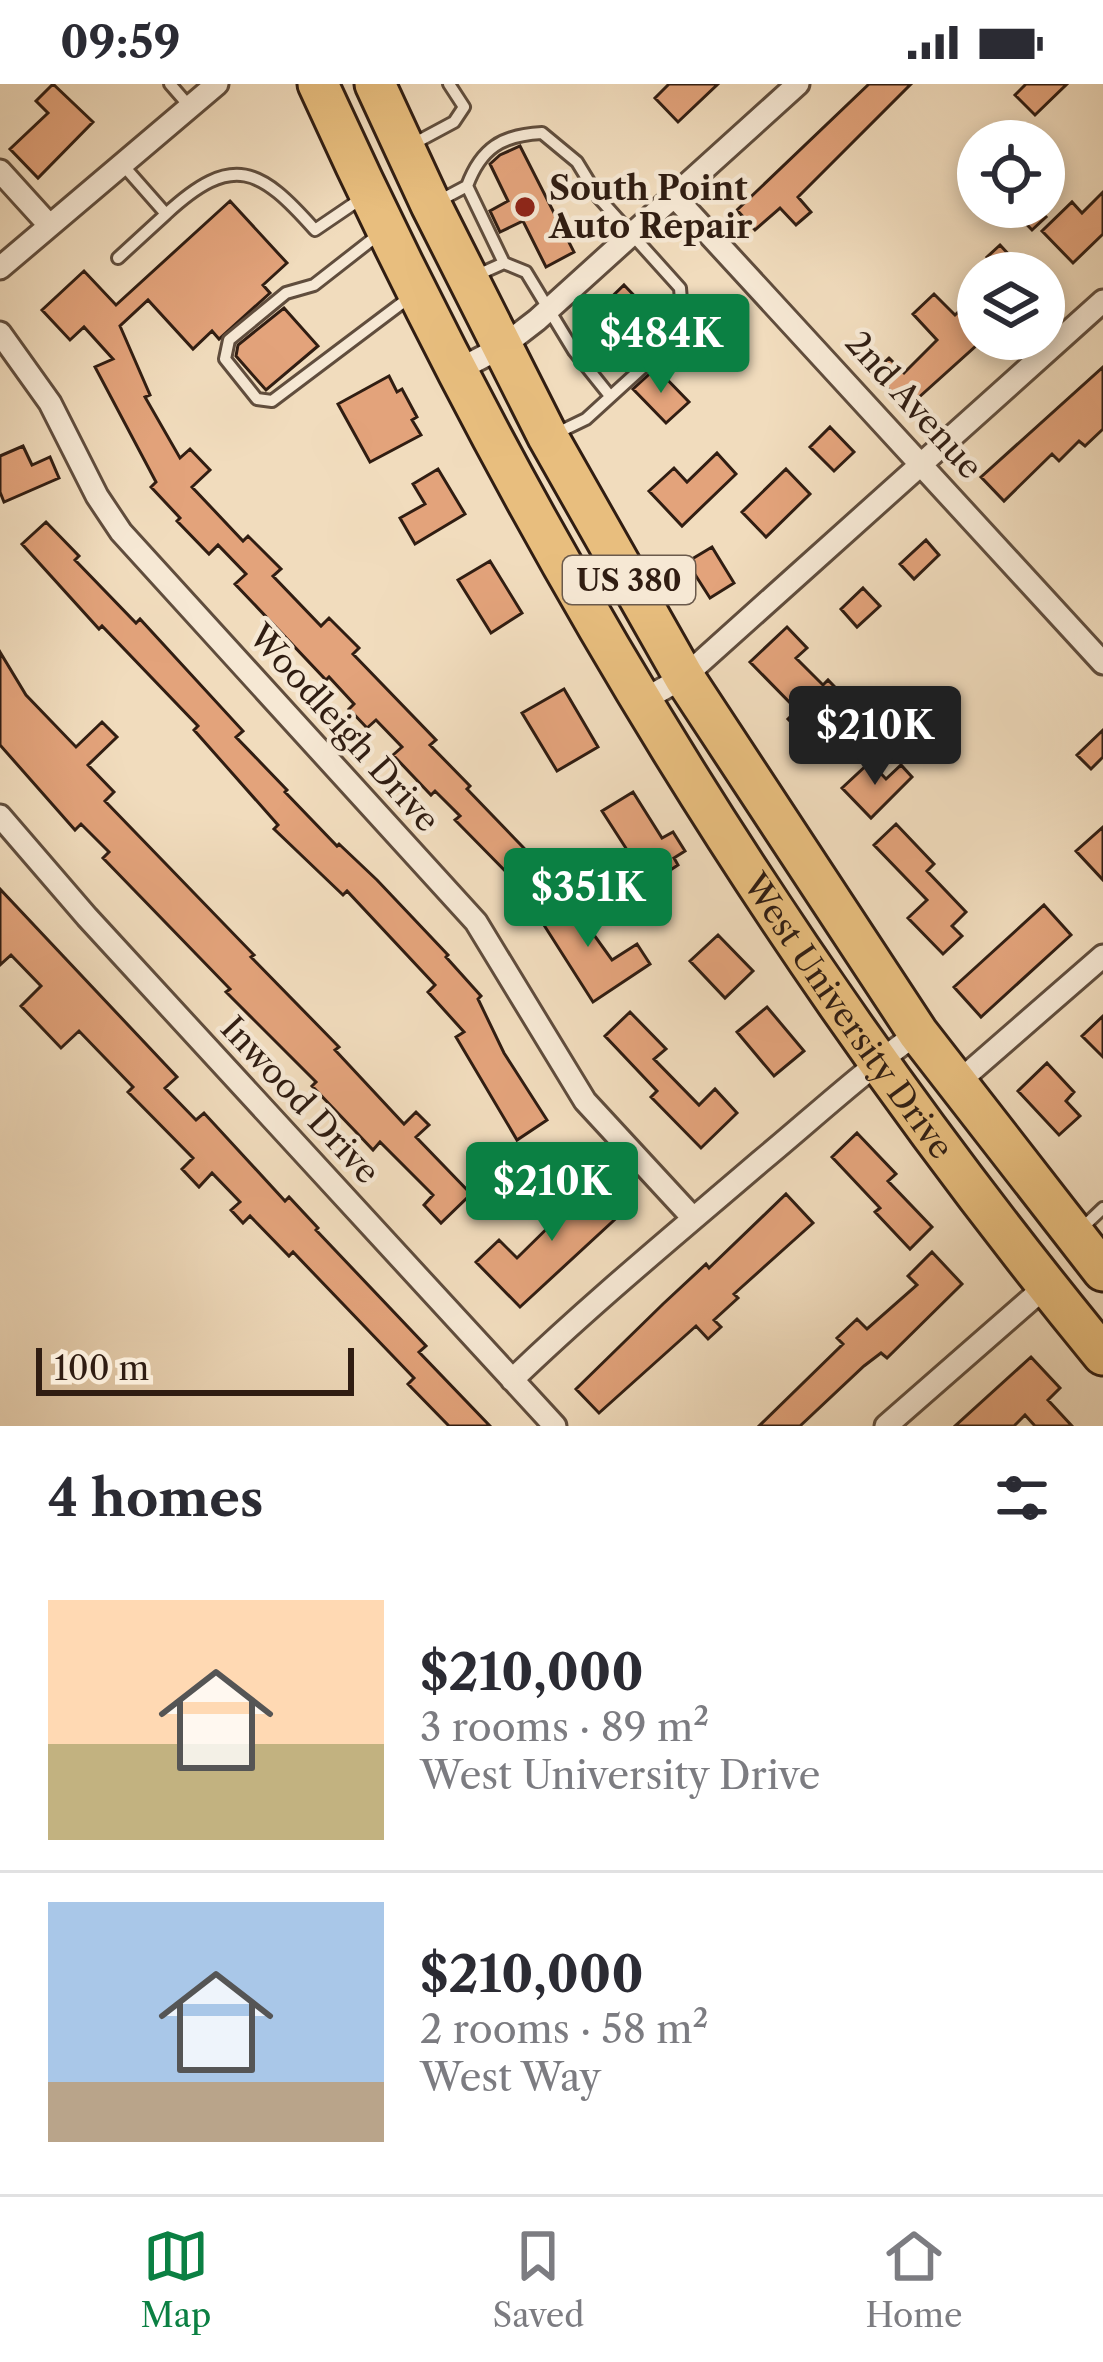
<!DOCTYPE html>
<html lang="en">
<head>
<meta charset="utf-8">
<style>
	:root { --surface:#fff; --page:#f7f7f7; --text:#2b2b33; --muted:#7c7c81; --line:#e1e1e2; --accent:#0b8043 }
	body { margin:0; font-family:"Libre Caslon Text",serif; background:var(--page); color:var(--text); height:100vh; display:flex; flex-direction:column; font-size:45px; white-space:nowrap }
	* { box-sizing:border-box; margin:0 }
	p { font-size:39px; color:var(--muted) }
	.icon { flex:none; width:66px; height:66px; fill:none; stroke:currentColor; stroke-width:2; stroke-linecap:round; stroke-linejoin:round }
	.map { position:relative; height:1342px; overflow:hidden }
	.details { display:flex; flex-direction:column; background:var(--surface); flex:1 }
	.details>* { flex:none }
	.controls { position:absolute; left:957px; top:36px; display:grid; gap:24px }
	.controls a { display:grid; place-items:center; width:108px; height:108px; border-radius:50%; background:var(--surface); box-shadow:0 6px 18px #0003; font-size:60px }
	.scale { position:absolute; left:36px; bottom:30px; width:318px; box-sizing:border-box; padding-left:12px; border:6px solid #301d12; border-top:0; font-size:33px; line-height:42px; white-space:nowrap; color:#301d12; -webkit-text-stroke:9px #f6e8d4; paint-order:stroke }
	.price { position:absolute; translate:-50% -102px; padding:0 27px; border-radius:12px; background:var(--accent); color:#fff; font-size:39px; line-height:78px; filter:drop-shadow(0 3px 6px #0008) }
	.price::after { content:''; position:absolute; left:50%; top:72px; width:36px; height:27px; margin-left:-18px; background:inherit; clip-path:polygon(0 0,100% 0,50% 100%) }
	.price.on { background:#222; color:#fff }
	ul { padding:0; list-style:none }
	li { display:flex; align-items:center; gap:36px; height:300px; padding:0 48px }
	li+li { border-top:3px solid var(--line) }
	li span { display:grid; place-items:center; flex:none; width:336px; height:240px; border-radius:0px; color:#555 }
	li>.icon { margin-inline-start:auto }
	span .icon { width:144px; height:144px; fill:#fffc; stroke-width:1 }
	li b { font-size:51px }
	h2 { display:flex; justify-content:space-between; align-items:center; height:144px; padding:0 48px; font-size:51px }
	.status { display:flex; justify-content:space-between; align-items:center; height:84px; padding:0 60px; background:var(--surface); direction:ltr }
	.status svg { height:33px; fill:currentColor }
	.menu { display:flex; justify-content:space-around; align-items:center; height:168px; border-top:3px solid var(--line); background:var(--surface); font-size:33px; color:var(--muted) }
	.menu a { display:grid; justify-items:center; gap:6px }
	.menu .on { color:var(--accent) }
	.map>svg:first-child { display:block }
	.building { fill:#e3a37b; stroke:#301d12; stroke-width:3 }
	.lines { fill:none; stroke-linecap:round; stroke-linejoin:round }
	.lane-casing { stroke:#604d3d; stroke-width:16 }
	.street-casing { stroke:#604d3d; stroke-width:27 }
	.highway-casing { stroke:#301d12; stroke-width:45 }
	.lane { stroke:#f6e8d4; stroke-width:10 }
	.street { stroke:#f6e8d4; stroke-width:21 }
	.highway { stroke:#e8be7e; stroke-width:39 }
	.poi-dot { fill:#8f2418; stroke:#f6e8d4; stroke-width:4.5 }
	.labels { text-anchor:middle; dominant-baseline:central; stroke-width:9; stroke-linejoin:round; paint-order:stroke }
	.shield { fill:#f6e8d4; stroke:#6b5a4c; stroke-width:3 }
	.shield-label { font-size:30px; font-weight:bold; fill:#301d12 }
	.poi-label { font-size:33px; font-weight:bold; fill:#301d12; stroke:#f6e8d4; text-anchor:start }
	.street-label { font-size:33px; fill:#301d12; stroke:#f6e8d4 }
</style>
</head>
<body>
<div class="status"><b>09:59</b><svg viewBox="0 0 49 12"><path d="M0 12V9h3v3zM5 12V6h3v6zM10 12V3h3v9zM15 12V0h3v12zM26 1h20v11H26zM47 4h2v5h-2z"/></svg></div>
<div class="map">
<svg width="1103" height="1342" viewBox="0 0 1103 1342">
	<rect width="100%" height="100%" fill="#f1dcbd"/>
	<filter id="stains"><feTurbulence type="fractalNoise" baseFrequency=".00167" numOctaves="4"/><feColorMatrix values="0 0 0 0 .2 0 0 0 0 .09 0 0 0 0 .02 0 0 0 .5 -.17"/></filter>
	<radialGradient id="worn" r=".72"><stop offset=".6" stop-color="#630" stop-opacity="0"/><stop offset="1" stop-color="#630" stop-opacity=".3"/></radialGradient>
	<path class="building" d="M 53,0 L 93,38 L 38,94 L 10,65 L 48,29 L 36,17 Z
		M 669,0 L 718,0 L 678,38 L 655,14 Z
		M 869,0 L 911,0 L 798,113 L 811,128 L 796,141 L 780,124 L 755,146 L 737,126 Z
		M 1026,0 L 1067,0 L 1035,31 L 1015,11 Z
		M 520,62 L 574,168 L 546,183 L 523,137 L 500,148 L 490,127 L 508,117 L 490,80 L 500,71 Z
		M 1103,108 L 1103,150 L 1073,179 L 1042,147 L 1072,118 L 1082,129 Z
		M 230,117 L 287,179 L 263,201 L 270,209 L 219,255 L 212,247 L 193,265 L 148,216 L 120,242 L 150,311 L 145,313 L 180,374 L 190,365 L 210,386 L 192,403 L 243,457 L 248,452 L 281,485 L 273,492 L 321,542 L 329,534 L 359,564 L 353,570 L 436,656 L 430,661 L 470,702 L 467,705 L 545,786 L 524,806 L 455,736 L 460,732 L 435,707 L 431,711 L 393,671 L 402,663 L 376,636 L 367,644 L 349,625 L 354,620 L 329,593 L 326,596 L 235,500 L 246,490 L 218,461 L 209,470 L 177,437 L 180,434 L 151,403 L 156,398 L 95,283 L 113,275 L 84,243 L 70,256 L 42,226 L 84,187 L 116,221 Z
		M 1010,123 L 1036,123 L 1046,133 L 1032,146 Z
		M 1000,161 L 1026,189 L 1002,189 L 987,173 Z
		M 624,201 L 647,225 L 612,259 L 589,235 Z
		M 934,210 L 955,231 L 969,218 L 978,227 L 978,260 L 907,324 L 873,289 L 889,274 L 904,289 L 937,256 L 913,230 Z
		M 284,224 L 318,262 L 266,306 L 236,272 L 238,261 Z
		M 1103,283 L 1103,345 L 1085,362 L 1079,357 L 1059,377 L 1052,370 L 1004,417 L 981,393 Z
		M 656,284 L 689,318 L 666,339 L 633,305 Z
		M 389,292 L 397,308 L 402,305 L 417,333 L 412,336 L 421,351 L 370,378 L 338,320 Z
		M 830,343 L 854,368 L 834,387 L 810,363 Z
		M 23,362 L 32,381 L 50,373 L 59,394 L 4,418 L 0,408 L 0,372 Z
		M 717,369 L 736,390 L 682,442 L 649,407 L 674,384 L 687,398 Z
		M 438,385 L 465,430 L 415,460 L 400,434 L 425,420 L 413,400 Z
		M 786,385 L 810,410 L 766,453 L 742,428 Z
		M 46,438 L 79,472 L 75,476 L 136,539 L 140,535 L 243,647 L 236,653 L 287,706 L 285,708 L 337,762 L 339,760 L 377,796 L 448,871 L 446,873 L 481,912 L 478,915 L 504,969 L 547,1036 L 517,1056 L 456,953 L 464,948 L 428,908 L 435,901 L 347,807 L 343,811 L 274,745 L 278,741 L 194,646 L 198,642 L 102,542 L 99,545 L 22,460 Z
		M 926,456 L 939,471 L 914,495 L 900,480 Z
		M 712,463 L 734,499 L 710,514 L 687,478 Z
		M 490,477 L 522,529 L 491,549 L 458,496 Z
		M 863,504 L 880,522 L 857,543 L 841,525 Z
		M 787,543 L 807,564 L 796,574 L 823,601 L 828,596 L 858,627 L 818,666 L 788,635 L 797,626 L 750,578 Z
		M 0,568 L 26,611 L 76,663 L 102,638 L 117,653 L 88,681 L 114,708 L 105,717 L 254,871 L 251,873 L 339,963 L 335,966 L 404,1040 L 416,1028 L 429,1041 L 416,1053 L 471,1110 L 441,1139 L 424,1121 L 433,1111 L 380,1058 L 373,1066 L 356,1048 L 312,1002 L 316,998 L 226,908 L 230,905 L 103,774 L 109,768 L 81,740 L 75,746 L 0,661 Z
		M 564,605 L 598,663 L 557,687 L 522,629 Z
		M 1103,646 L 1103,673 L 1091,685 L 1077,671 Z
		M 870,678 L 886,695 L 901,681 L 912,693 L 871,734 L 842,704 Z
		M 633,708 L 662,754 L 673,748 L 685,767 L 674,774 L 678,781 L 649,800 L 602,727 Z
		M 896,740 L 934,780 L 927,787 L 966,828 L 952,842 L 962,852 L 943,870 L 908,834 L 927,816 L 874,761 Z
		M 1103,743 L 1103,796 L 1076,767 Z
		M 0,805 L 177,993 L 165,1004 L 196,1036 L 204,1029 L 285,1117 L 289,1113 L 318,1144 L 316,1146 L 426,1262 L 419,1268 L 490,1342 L 449,1342 L 408,1300 L 414,1294 L 293,1168 L 289,1172 L 250,1132 L 243,1139 L 231,1126 L 240,1118 L 212,1089 L 199,1103 L 182,1085 L 193,1074 L 128,1008 L 133,1003 L 79,947 L 61,964 L 21,922 L 41,902 L 11,871 L 0,881 Z
		M 563,808 L 612,876 L 637,860 L 650,880 L 593,918 L 535,827 Z
		M 1044,821 L 1071,851 L 981,933 L 954,903 Z
		M 718,851 L 753,887 L 725,914 L 690,877 Z
		M 767,923 L 804,967 L 774,992 L 737,948 Z
		M 630,928 L 666,965 L 654,975 L 699,1021 L 715,1005 L 737,1029 L 701,1064 L 651,1013 L 657,1007 L 605,952 Z
		M 1103,932 L 1103,973 L 1082,952 Z
		M 1047,979 L 1074,1008 L 1066,1017 L 1080,1032 L 1059,1051 L 1018,1007 Z
		M 857,1049 L 896,1090 L 888,1097 L 932,1143 L 910,1165 L 875,1128 L 880,1124 L 832,1073 Z
		M 588,1090 L 624,1127 L 520,1223 L 476,1178 L 499,1156 L 517,1174 L 575,1117 L 568,1109 Z
		M 786,1110 L 813,1139 L 734,1210 L 738,1214 L 714,1236 L 721,1243 L 708,1255 L 696,1242 L 599,1329 L 576,1305 L 663,1220 L 706,1180 L 709,1184 Z
		M 932,1168 L 962,1200 L 887,1274 L 881,1269 L 864,1282 L 800,1342 L 759,1342 L 843,1260 L 837,1254 L 857,1235 L 867,1245 L 917,1201 L 908,1192 Z
		M 1031,1273 L 1060,1304 L 1048,1316 L 1072,1342 L 1035,1342 L 1025,1331 L 1014,1342 L 955,1342 Z"/>
	<g class="lines">
		<defs>
			<path id="lane" d="M 170,0 L 190,23
				M 413,60 L 454,38 L 464,23 L 449,0
				M 122,80 L 166,130 C 233,68 260,84 315,146 L 365,112
				M 467,102 L 504,179
				M 435,119 L 467,102 C 481,64 502,51 542,49 L 577,78 L 599,114 L 680,204 L 683,241 L 676,253 L 586,335 L 557,349
				M 378,151 L 314,201 L 286,209 L 229,256 L 225,275 L 257,315 L 272,317 L 410,213
				M 118,174 L 166,130
				M 475,192 L 504,179 L 526,188 L 574,267 L 610,312
				M 1081,1145 L 1103,1124"/>
			<path id="street" d="M 0,87 L 49,141
				M 673,111 L 1103,579
				M 0,184 L 217,0
				M 0,249 L 50,319 L 97,412 L 121,448 L 476,838 L 585,1017 L 693,1134
				M 456,287 L 502,263 L 537,236 L 798,0
				M 640,618 L 684,593 L 1103,217
				M 0,732 L 87,833 L 555,1342
				M 956,1000 L 1103,872
				M 512,1296 C 592,1219 677,1149 761,1077 C 813,1034 862,988 918,949
				M 886,1342 L 1046,1202"/>
			<g id="highway">
				<path id="s1" d="M 318,0 C 525,456 785,884 1103,1271"/>
				<path d="M 375,0 L 431,121 L 548,353 L 684,593 L 918,949 L 1103,1187"/>
			</g>
		</defs>
		<use href="#lane" class="lane-casing"/>
		<use href="#street" class="street-casing"/>
		<use href="#highway" class="highway-casing"/>
		<use href="#lane" class="lane"/>
		<use href="#street" class="street"/>
		<use href="#highway" class="highway"/>
	</g>
	<circle class="poi-dot" cx="525" cy="123" r="12"/>
	<g class="labels">
		<rect class="shield" x="563" y="472" width="132" height="48" rx="9"/>
		<g class="shield-label">
			<text x="629" y="496">US 380</text>
		</g>
		<g class="poi-label">
			<text x="549" y="104">South Point<tspan x="549" dy="38">Auto Repair</tspan></text>
		</g>
		<g class="street-label">
			<text transform="translate(914 321) rotate(48)">2nd Avenue</text>
			<text transform="translate(344 644) rotate(48)">Woodleigh Drive</text>
			<text stroke="none"><textPath href="#s1" startOffset="1074">West University Drive</textPath></text>
			<text transform="translate(300 1016) rotate(47)">Inwood Drive</text>
		</g>
	</g>
	<rect width="100%" height="100%" filter="url(#stains)"/>
	<rect width="100%" height="100%" fill="url(#worn)"/>
</svg>
<div class="controls">
<a><svg class="icon" aria-label="locate" viewBox="0 0 24 24"><circle cx="12" cy="12" r="6"/><path d="M12 2v4M12 18v4M2 12h4M18 12h4"/></svg></a>
<a><svg class="icon" aria-label="layers" viewBox="0 0 24 24"><path d="M12 4l9 5-9 5-9-5zM3 14l9 5 9-5"/></svg></a>
</div>
<div class="scale">100 m</div>
<b class="price" style="left:661px;top:312px">$484K</b>
<b class="price on" style="left:875px;top:704px">$210K</b>
<b class="price" style="left:588px;top:866px">$351K</b>
<b class="price" style="left:552px;top:1160px">$210K</b>
</div>
<section class="details">
<h2>4 homes<svg class="icon" aria-label="filters" viewBox="0 0 24 24"><path d="M4 7h16M4 17h16"/><circle cx="9" cy="7" r="2"/><circle cx="15" cy="17" r="2"/></svg></h2>
<ul>
<li><span style="background:linear-gradient(#ffd9b3 60%,#c2b280 0)"><svg class="icon" aria-label="home" viewBox="0 0 24 24"><path d="M3 11l9-7 9 7M6 9v11h12V9"/></svg></span><div><b>$210,000</b><p>3 rooms · 89 m²</p><p>West University Drive</p></div></li>
<li><span style="background:linear-gradient(#a9c7e8 75%,#b9a48a 0)"><svg class="icon" aria-label="home" viewBox="0 0 24 24"><path d="M3 11l9-7 9 7M6 9v11h12V9"/></svg></span><div><b>$210,000</b><p>2 rooms · 58 m²</p><p>West Way</p></div></li>
</ul>
</section>
<nav class="menu">
<a class="on"><svg class="icon" aria-label="map" viewBox="0 0 24 24"><path d="M3 6l6-2 6 2 6-2v14l-6 2-6-2-6 2zM9 4v14M15 6v14"/></svg>Map</a>
<a><svg class="icon" aria-label="saved" viewBox="0 0 24 24"><path d="M7 4h10v16l-5-4-5 4z"/></svg>Saved</a>
<a><svg class="icon" aria-label="home" viewBox="0 0 24 24"><path d="M3 11l9-7 9 7M6 9v11h12V9"/></svg>Home</a>
</nav>
</body>
</html>
